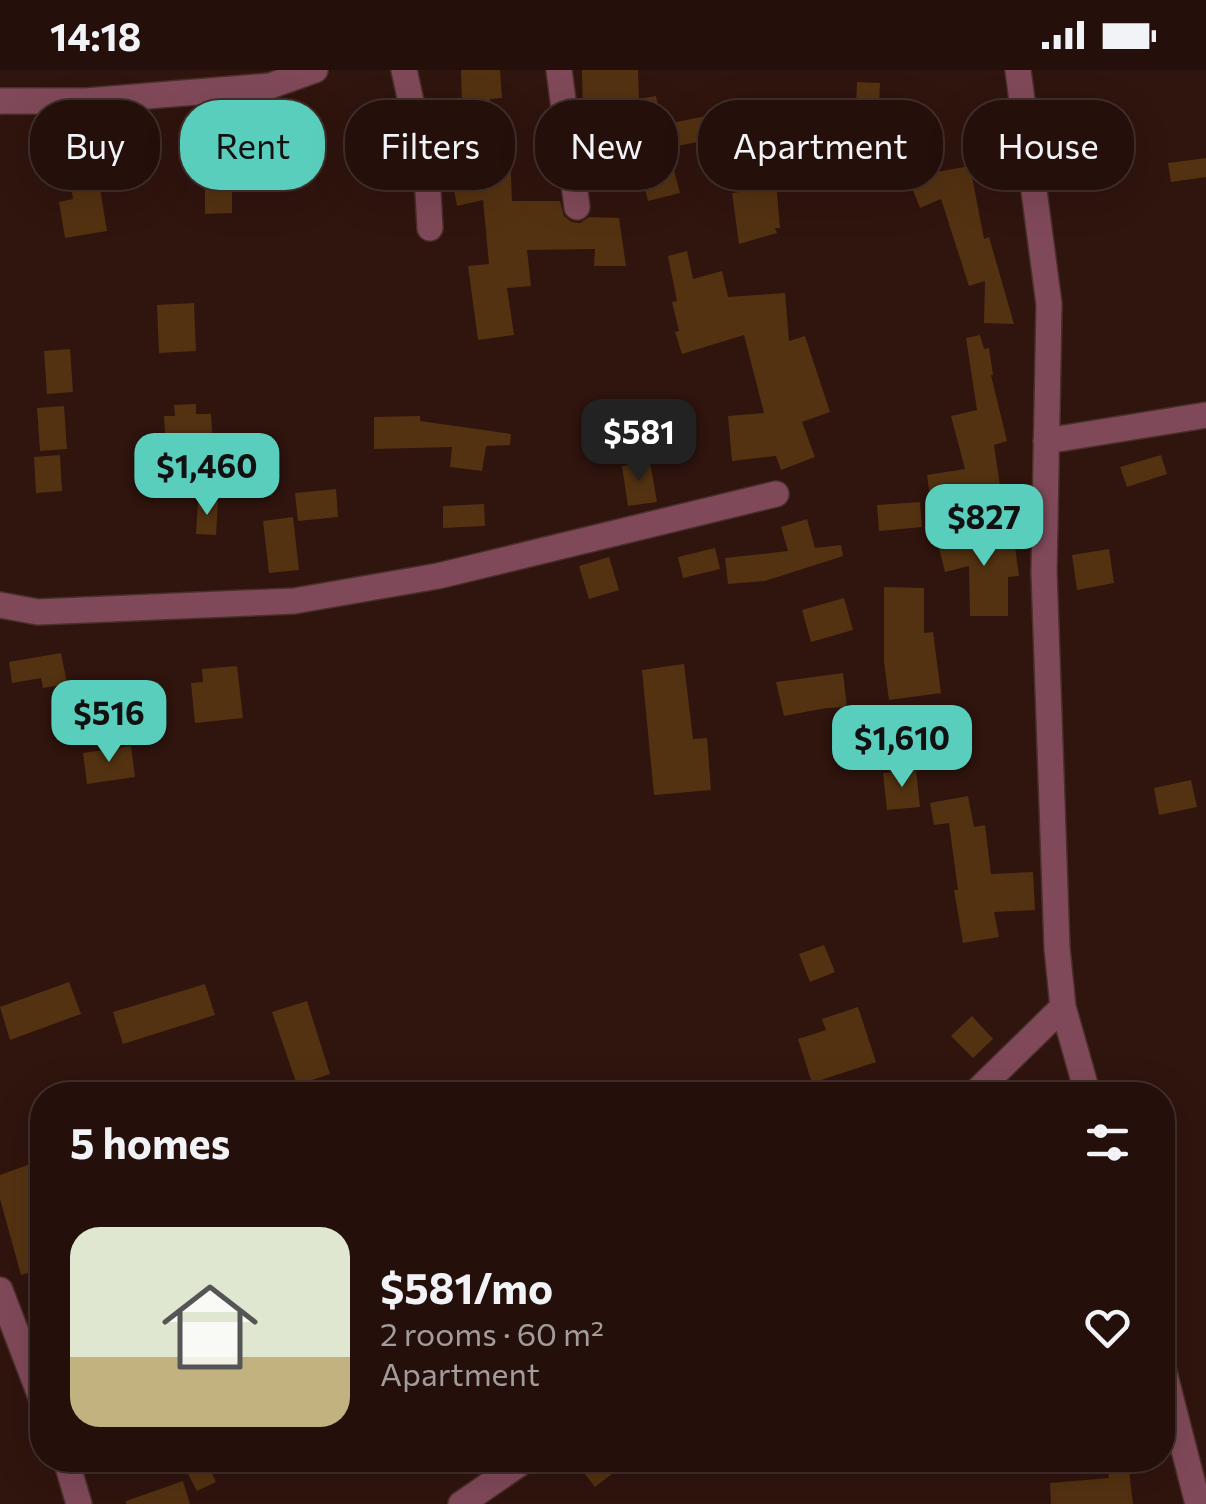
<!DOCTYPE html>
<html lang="en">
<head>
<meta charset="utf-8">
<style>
	:root { --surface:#240f0a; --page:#301d18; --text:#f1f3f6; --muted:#a39c9c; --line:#412f2b; --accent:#5acebd }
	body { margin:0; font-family:Commissioner,sans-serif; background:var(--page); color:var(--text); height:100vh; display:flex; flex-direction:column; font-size:38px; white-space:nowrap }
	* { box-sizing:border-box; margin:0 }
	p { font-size:32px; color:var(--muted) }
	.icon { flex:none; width:55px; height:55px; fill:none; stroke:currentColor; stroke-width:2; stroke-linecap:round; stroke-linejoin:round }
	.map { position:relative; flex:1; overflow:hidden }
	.side { position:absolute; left:30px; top:1012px; width:1145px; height:390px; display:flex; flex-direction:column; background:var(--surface); border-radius:40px; box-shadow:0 10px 40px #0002,0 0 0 2px var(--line) }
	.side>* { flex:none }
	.top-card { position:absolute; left:30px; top:30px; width:1148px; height:90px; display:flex; gap:20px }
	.price { position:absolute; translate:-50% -85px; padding:0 22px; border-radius:20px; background:var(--accent); color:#111; font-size:32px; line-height:65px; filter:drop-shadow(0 2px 5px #0008) }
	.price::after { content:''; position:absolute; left:50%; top:60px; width:30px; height:22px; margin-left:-15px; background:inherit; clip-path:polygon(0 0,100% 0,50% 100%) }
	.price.current { background:#222; color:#fff }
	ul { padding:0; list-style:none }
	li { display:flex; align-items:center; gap:30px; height:250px; padding:0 40px }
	li span { display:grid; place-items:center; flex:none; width:280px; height:200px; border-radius:30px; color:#555 }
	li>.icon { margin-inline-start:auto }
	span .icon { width:120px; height:120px; fill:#fffc; stroke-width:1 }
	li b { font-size:42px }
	h2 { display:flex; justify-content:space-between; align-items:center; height:120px; padding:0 40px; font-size:42px }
	.chip { padding:0 35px; border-radius:40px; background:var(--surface); box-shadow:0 10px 40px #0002,0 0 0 2px var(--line); font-size:35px; line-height:90px }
	.chip.current { background:var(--accent); color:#111 }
	.status { display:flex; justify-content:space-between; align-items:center; height:70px; padding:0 50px; background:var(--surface); direction:ltr }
	.status svg { height:28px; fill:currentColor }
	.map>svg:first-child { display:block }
	.building { fill:#533211 }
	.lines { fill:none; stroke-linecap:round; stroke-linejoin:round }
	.minor-casing { stroke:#4a2f2a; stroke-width:28 }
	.minor { stroke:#804959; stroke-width:25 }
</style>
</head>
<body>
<div class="status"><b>14:18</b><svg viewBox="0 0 49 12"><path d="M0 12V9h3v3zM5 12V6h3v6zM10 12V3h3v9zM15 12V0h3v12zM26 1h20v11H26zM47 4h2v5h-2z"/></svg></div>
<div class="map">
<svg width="1206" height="1434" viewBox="0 0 1206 1434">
	<rect width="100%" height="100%" fill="#30140e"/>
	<path class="building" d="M 461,0 L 500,0 L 502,28 L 490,29 L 502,80 L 510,80 L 512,131 L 560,131 L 564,146 L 572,152 L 580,153 L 589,147 L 619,148 L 626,196 L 594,196 L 595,179 L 527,180 L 531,216 L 507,218 L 514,265 L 478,270 L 468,196 L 489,194 L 483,130 L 457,136 L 453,115 L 480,108 L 462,34 Z
		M 582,0 L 638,0 L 639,29 L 656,26 L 662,55 L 711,45 L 716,68 L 668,78 L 680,123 L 648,131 L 637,87 L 617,91 L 614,44 L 583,45 Z
		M 857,12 L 880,13 L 877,87 L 854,86 Z
		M 771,47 L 783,98 L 775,100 L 780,158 L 775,158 L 777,163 L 739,174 L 732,123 L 759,120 L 743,54 Z
		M 367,57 L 369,81 L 349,82 L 348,58 Z
		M 147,74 L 148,106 L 102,108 L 100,77 Z
		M 1206,88 L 1206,107 L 1171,112 L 1168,93 Z
		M 970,96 L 984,169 L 989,167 L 1014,254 L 984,253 L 985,211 L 969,216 L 941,129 L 920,138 L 911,115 L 937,105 L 936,102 Z
		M 99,112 L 107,161 L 65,168 L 59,132 L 73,129 L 71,116 Z
		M 232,112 L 232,143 L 205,144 L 205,113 Z
		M 687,181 L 693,209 L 722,201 L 728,227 L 785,223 L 789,271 L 805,266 L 830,342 L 802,352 L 815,387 L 781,400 L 776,386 L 732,391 L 728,346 L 764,343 L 744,265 L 682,284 L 675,262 L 679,261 L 672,232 L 677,231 L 668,186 Z
		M 194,233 L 196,281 L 159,283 L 157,235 Z
		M 980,265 L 984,279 L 989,278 L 993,305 L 991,305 L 1007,371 L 994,375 L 1001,422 L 931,434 L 927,405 L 965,399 L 951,346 L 977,340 L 966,268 Z
		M 70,279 L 73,322 L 47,324 L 44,281 Z
		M 196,334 L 196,344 L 211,344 L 213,375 L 166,379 L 164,346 L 175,346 L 174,335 Z
		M 64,336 L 67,379 L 40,381 L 37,338 Z
		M 420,346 L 420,351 L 511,364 L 510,375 L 486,376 L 482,401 L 450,397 L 452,377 L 374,379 L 374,347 Z
		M 60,385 L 62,421 L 36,423 L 34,387 Z
		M 1161,385 L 1167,404 L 1127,417 L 1120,397 Z
		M 650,392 L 657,432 L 628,436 L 622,396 Z
		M 336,419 L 338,447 L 298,451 L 295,423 Z
		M 198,431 L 218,432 L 216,465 L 196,464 Z
		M 920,432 L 922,457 L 879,461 L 877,435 Z
		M 484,434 L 485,456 L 443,458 L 443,436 Z
		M 293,447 L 299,500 L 269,503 L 263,451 Z
		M 807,449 L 815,478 L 841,475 L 843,486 L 765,511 L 728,514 L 725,488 L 788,481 L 781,457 Z
		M 1004,457 L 1006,470 L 1014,469 L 1019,506 L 1008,507 L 1008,546 L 970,546 L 969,496 L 945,502 L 938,474 Z
		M 715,478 L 720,499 L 683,508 L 678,487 Z
		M 1109,479 L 1114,513 L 1077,520 L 1072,485 Z
		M 609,487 L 619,520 L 589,529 L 579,496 Z
		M 884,517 L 924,518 L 924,563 L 933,562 L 941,623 L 889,630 L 884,592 Z
		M 844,528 L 853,560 L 811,572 L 802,540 Z
		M 61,583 L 67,614 L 43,618 L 41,608 L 12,613 L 9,592 Z
		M 684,594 L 693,669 L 707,668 L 711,720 L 654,725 L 642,600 Z
		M 237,596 L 243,648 L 195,653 L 191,613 L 203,612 L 202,599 Z
		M 843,603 L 847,637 L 826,638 L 784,646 L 776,612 Z
		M 131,676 L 135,707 L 87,714 L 83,683 Z
		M 916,700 L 920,737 L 887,740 L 883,703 Z
		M 1191,710 L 1197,737 L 1159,745 L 1154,718 Z
		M 968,726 L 974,757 L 985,755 L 991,804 L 1033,802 L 1035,840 L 994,842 L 999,867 L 963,873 L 954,820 L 958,820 L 949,753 L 934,755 L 930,733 Z
		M 824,875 L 835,902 L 810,912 L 799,884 Z
		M 69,912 L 81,944 L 10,970 L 0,937 Z
		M 205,914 L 215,945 L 123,974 L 113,942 Z
		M 307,931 L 330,1004 L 297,1015 L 272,942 Z
		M 858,937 L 876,992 L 812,1013 L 798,969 L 826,960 L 822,949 Z
		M 972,946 L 993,969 L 973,988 L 951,966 Z
		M 33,1093 L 42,1118 L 42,1199 L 21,1205 L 0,1129 L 0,1105 Z
		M 574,1390 L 630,1390 L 595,1417 Z
		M 206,1392 L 216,1412 L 197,1421 L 187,1402 Z
		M 1128,1392 L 1133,1434 L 1051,1434 L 1050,1413 L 1109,1408 L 1107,1395 Z
		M 183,1411 L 190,1434 L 126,1434 L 126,1431 Z"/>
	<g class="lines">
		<defs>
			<path id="minor" d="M 404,0 L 427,104 L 430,158
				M 559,0 L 577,137
				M 1018,0 L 1049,234 L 1044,502 L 1057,878 L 1063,937 L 1088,1025
				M 0,31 L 86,31 L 270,16 L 315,0
				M 1046,371 L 1206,345
				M 0,535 L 38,542 L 294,531 L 438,506 L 776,424
				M 973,1025 L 1063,937
				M 0,1220 L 42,1330
				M 1162,1294 L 1198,1434
				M 66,1390 L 79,1434
				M 461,1434 L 525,1390"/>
		</defs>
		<use href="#minor" class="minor-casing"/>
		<use href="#minor" class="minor"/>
	</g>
</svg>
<b class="price current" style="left:639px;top:414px">$581</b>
<b class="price" style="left:207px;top:448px">$1,460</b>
<b class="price" style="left:984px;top:499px">$827</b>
<b class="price" style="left:109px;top:695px">$516</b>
<b class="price" style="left:902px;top:720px">$1,610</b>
<div class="top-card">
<a class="chip">Buy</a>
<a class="chip current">Rent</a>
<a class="chip">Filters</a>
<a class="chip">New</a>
<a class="chip">Apartment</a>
<a class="chip">House</a>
</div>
<section class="side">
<h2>5 homes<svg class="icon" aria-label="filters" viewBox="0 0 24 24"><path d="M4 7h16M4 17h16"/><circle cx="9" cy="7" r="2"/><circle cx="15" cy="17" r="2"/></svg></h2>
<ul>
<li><span style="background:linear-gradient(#dfe7d0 65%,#c2b280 0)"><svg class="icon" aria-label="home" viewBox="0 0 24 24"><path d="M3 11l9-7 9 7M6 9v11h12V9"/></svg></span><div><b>$581/mo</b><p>2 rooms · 60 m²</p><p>Apartment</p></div><svg class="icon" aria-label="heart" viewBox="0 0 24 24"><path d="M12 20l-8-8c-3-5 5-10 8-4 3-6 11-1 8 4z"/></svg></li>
</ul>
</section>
</div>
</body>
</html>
